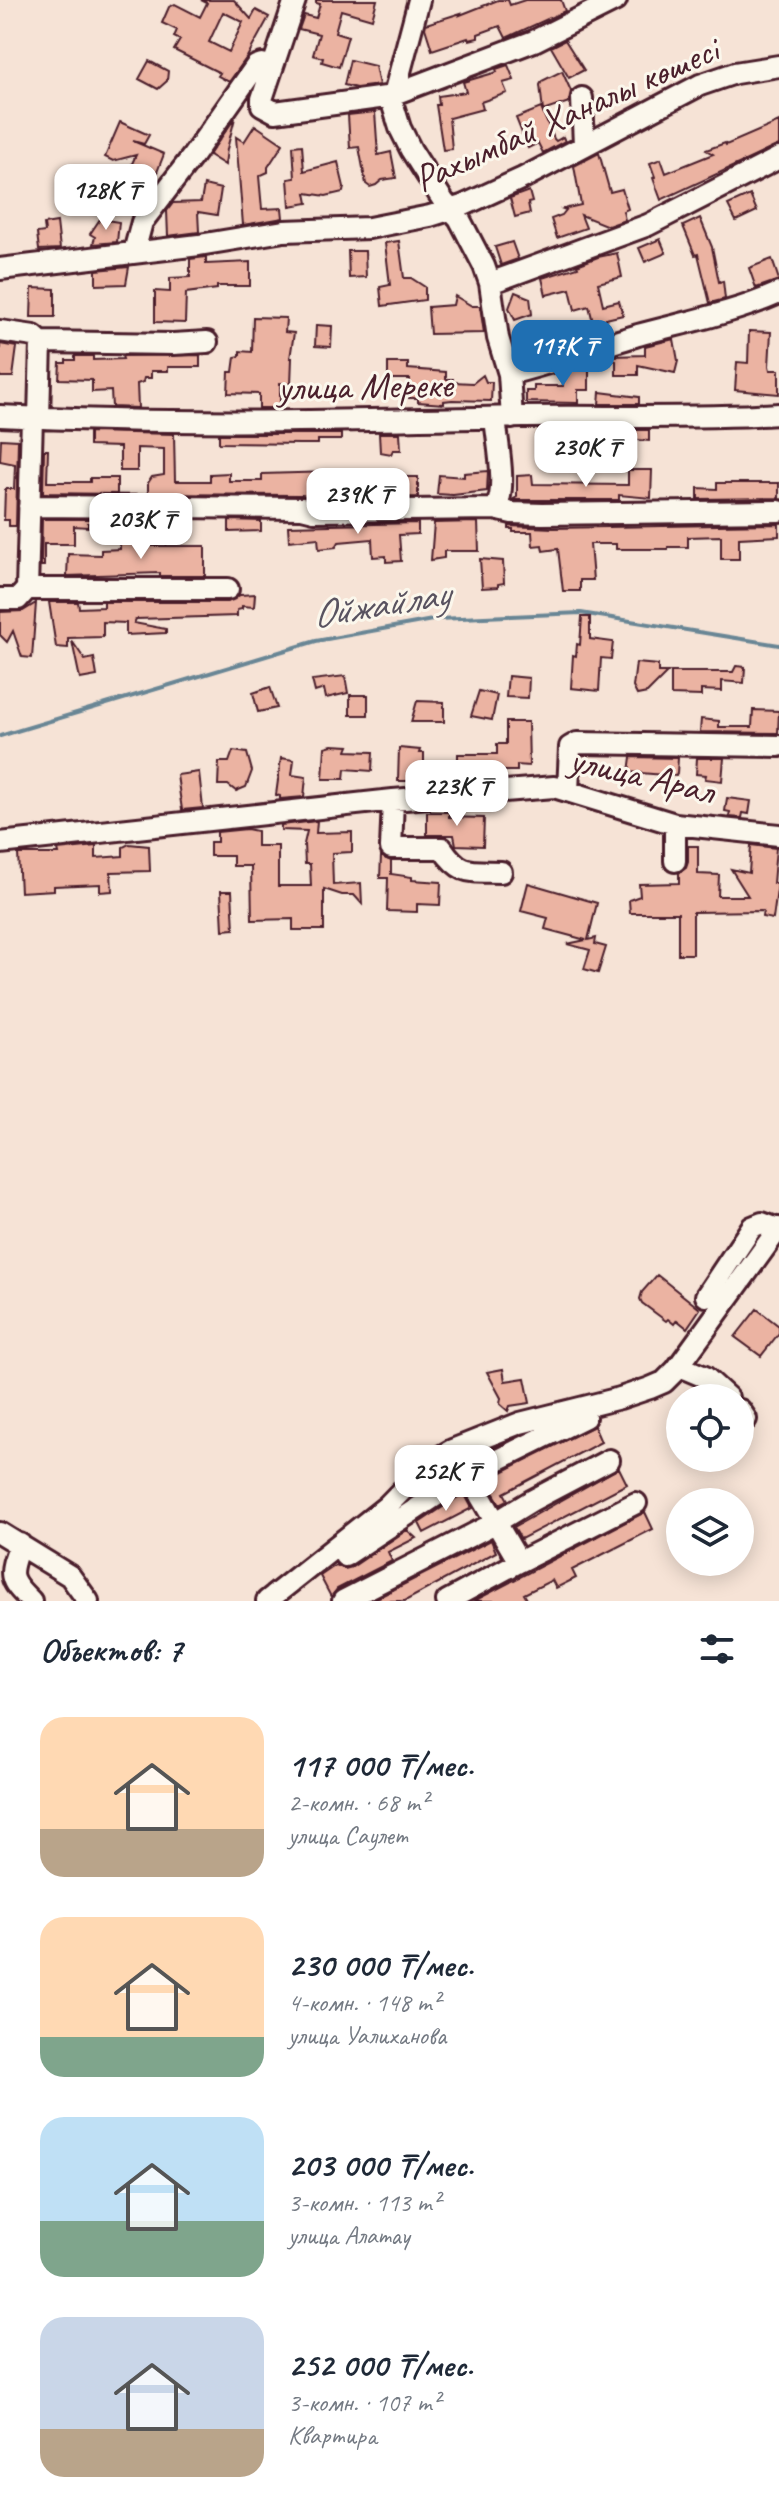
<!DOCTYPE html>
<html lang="ru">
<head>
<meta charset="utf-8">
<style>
	:root { --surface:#fff; --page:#f2f2f3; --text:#1f2937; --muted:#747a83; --accent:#1f6fb2 }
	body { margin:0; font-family:Caveat,sans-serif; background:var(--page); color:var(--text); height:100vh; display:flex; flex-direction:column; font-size:30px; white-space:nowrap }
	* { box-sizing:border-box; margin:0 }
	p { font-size:26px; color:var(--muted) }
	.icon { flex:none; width:44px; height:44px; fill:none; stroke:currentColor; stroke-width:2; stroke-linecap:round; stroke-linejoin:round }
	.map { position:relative; height:1601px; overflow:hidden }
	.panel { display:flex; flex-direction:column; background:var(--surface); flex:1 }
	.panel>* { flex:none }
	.tools { position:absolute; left:666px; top:1384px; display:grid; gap:16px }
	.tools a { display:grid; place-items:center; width:88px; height:88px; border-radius:50%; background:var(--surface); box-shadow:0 4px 20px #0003; font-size:40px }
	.price { position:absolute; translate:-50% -68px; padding:0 18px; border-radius:16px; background:#fff; color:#222; font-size:26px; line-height:52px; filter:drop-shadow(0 2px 4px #0008) }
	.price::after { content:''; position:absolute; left:50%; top:48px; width:24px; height:18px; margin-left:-12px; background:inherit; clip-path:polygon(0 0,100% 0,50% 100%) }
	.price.selected { background:var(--accent); color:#fff }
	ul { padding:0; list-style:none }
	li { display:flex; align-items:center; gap:24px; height:200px; padding:0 40px }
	li span { display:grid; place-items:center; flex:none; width:224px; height:160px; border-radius:24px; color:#555 }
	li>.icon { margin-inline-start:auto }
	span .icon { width:96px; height:96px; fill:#fffc; stroke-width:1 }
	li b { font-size:34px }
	h2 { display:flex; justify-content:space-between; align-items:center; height:96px; padding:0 40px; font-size:34px }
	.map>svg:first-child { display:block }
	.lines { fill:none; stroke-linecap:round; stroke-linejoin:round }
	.stream { stroke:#698695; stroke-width:4 }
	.building { fill:#ebb3a2; stroke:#4a1f2b; stroke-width:2; fill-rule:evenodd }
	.minor-casing { stroke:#4a1f2b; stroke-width:26 }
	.minor { stroke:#fbf7ec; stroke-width:20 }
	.labels { text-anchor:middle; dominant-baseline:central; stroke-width:6; stroke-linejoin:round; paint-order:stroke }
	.street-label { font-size:38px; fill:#4a1f2b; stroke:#fbf7ec }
	.water-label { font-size:40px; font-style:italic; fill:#595360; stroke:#fbf7ec }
</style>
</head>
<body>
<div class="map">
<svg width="779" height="1601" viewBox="0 0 779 1601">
	<rect width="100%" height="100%" fill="#f6e3d6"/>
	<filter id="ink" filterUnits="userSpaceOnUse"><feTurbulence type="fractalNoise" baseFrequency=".0125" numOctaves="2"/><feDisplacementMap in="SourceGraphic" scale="16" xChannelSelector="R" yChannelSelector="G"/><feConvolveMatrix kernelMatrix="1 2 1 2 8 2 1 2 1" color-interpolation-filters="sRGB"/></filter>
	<g filter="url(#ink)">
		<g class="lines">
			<path class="stream" d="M 0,736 L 316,641 L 438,619 L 581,613 L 779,645"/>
		</g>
		<path class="building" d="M 201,0 L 234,0 L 251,19 L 256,10 L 269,17 L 247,57 L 229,82 L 218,76 L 220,73 L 174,50 L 180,40 L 174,37 L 177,30 L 162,23 L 169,7 L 175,4 L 200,17 L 207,3 ZM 223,12 L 243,22 L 229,52 L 209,42 Z
			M 316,0 L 377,0 L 372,19 L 341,10 L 335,32 L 348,36 L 339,67 L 322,62 L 323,58 L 313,55 L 319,34 L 299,29 L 304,15 L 316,18 L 320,4 L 316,3 Z
			M 498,0 L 508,0 L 510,5 L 525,0 L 561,0 L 565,11 L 506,38 L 500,26 L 478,34 L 478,38 L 469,40 L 468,38 L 432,50 L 425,28 L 426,24 L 461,13 L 460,15 Z
			M 565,40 L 584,70 L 569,78 L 551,47 Z
			M 350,60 L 375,66 L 379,85 L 356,88 L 344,85 Z
			M 149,61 L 168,71 L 167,81 L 158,89 L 139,79 Z
			M 508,65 L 514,80 L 503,83 L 507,93 L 481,102 L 483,109 L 449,118 L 452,149 L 443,150 L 436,105 L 439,105 L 438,96 L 466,92 L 463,82 L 497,72 L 496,69 Z
			M 562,71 L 571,91 L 569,102 L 543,111 L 540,85 L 542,81 Z
			M 541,108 L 554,139 L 556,141 L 563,137 L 565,141 L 543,153 L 538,143 L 528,148 L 516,118 Z
			M 375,112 L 378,155 L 391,152 L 396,178 L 382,180 L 376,185 L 370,187 L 366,184 L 359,147 L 350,148 L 348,115 Z
			M 235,118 L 227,149 L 225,165 L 209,155 Z
			M 120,122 L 149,135 L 144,144 L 133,141 L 164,154 L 154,180 L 129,170 L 136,155 L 113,161 L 105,157 Z
			M 779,122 L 779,145 L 661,200 L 653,178 L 655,177 L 650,163 L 661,159 L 666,173 L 713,154 L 706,150 L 725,143 L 726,145 Z
			M 255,125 L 283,144 L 268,167 L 268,172 L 259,176 L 262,209 L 282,208 L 283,218 L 243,225 L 236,137 L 244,142 Z
			M 302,145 L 304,171 L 338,162 L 344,187 L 343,192 L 326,196 L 306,193 L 308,203 L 290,206 L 288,179 L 295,178 L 293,146 Z
			M 599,153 L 610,192 L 622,189 L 628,209 L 623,211 L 625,220 L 608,226 L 581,215 L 586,228 L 557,238 L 551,219 L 562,215 L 566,210 L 563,209 L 581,205 L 574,166 Z
			M 204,185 L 221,189 L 217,215 L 198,212 L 199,232 L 168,236 L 167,211 L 173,203 L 201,202 Z
			M 529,191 L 532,202 L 528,203 L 530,213 L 515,217 L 510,198 Z
			M 750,195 L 757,211 L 736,221 L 728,205 Z
			M 700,218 L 712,247 L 719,282 L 723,281 L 725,299 L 710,303 L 698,254 L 695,255 L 683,226 Z
			M 100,219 L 119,222 L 117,242 L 93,244 L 95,237 L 90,234 Z
			M 57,222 L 60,249 L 39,250 L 37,233 L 45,232 L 44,224 Z
			M 660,239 L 666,253 L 645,262 L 639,248 Z
			M 399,241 L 404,278 L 411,278 L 425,287 L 425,300 L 382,306 L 380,287 L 390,285 L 385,243 Z
			M 512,242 L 518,259 L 501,265 L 495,247 Z
			M 348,251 L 365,251 L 366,277 L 349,278 Z
			M 617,253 L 622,277 L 598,283 L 603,305 L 619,301 L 623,315 L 593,322 L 589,306 L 575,310 L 570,289 L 546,295 L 542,278 L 578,267 L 577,265 L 598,257 Z
			M 206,257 L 206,264 L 250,262 L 250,286 L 217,286 L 217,289 L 186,293 L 185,323 L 155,322 L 155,291 L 170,292 L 170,278 L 190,277 L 190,259 Z
			M 772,259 L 779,280 L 756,288 L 749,268 Z
			M 129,267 L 126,284 L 96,285 L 96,270 Z
			M 32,288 L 55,289 L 55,317 L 31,317 Z
			M 515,292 L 530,298 L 532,314 L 515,320 L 509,308 Z
			M 455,296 L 472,306 L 480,306 L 484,333 L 430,334 L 428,307 L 453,305 Z
			M 253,317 L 286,318 L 285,332 L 294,333 L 290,358 L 292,358 L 291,384 L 280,383 L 280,408 L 259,408 L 259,394 L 228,393 L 229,372 L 233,372 L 235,357 L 240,356 L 240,351 L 252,352 Z
			M 316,325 L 332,326 L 331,347 L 315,346 Z
			M 749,331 L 771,332 L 769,366 L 770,370 L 779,370 L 779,394 L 735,390 L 737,362 L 748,363 Z
			M 674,339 L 678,361 L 675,373 L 638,365 L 638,375 L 616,375 L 616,361 L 613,360 L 613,356 L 645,355 L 645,346 Z
			M 0,344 L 17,347 L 13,377 L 0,377 Z
			M 200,355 L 200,367 L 168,367 L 168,371 L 151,371 L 151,378 L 144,378 L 143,382 L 137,384 L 138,408 L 112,407 L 111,391 L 92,392 L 92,380 L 59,379 L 60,363 L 66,363 L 66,360 L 75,360 L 75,356 L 93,356 L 93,360 L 123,359 L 122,356 Z
			M 388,363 L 408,363 L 408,369 L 446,372 L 446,379 L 453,379 L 453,382 L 473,383 L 483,375 L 486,382 L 492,382 L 491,401 L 452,400 L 444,401 L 444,404 L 418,402 L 418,398 L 409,398 L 410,379 L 388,379 Z
			M 582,366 L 589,366 L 589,390 L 578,390 L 578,403 L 526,402 L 526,391 L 534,391 L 534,386 L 563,386 L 563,372 Z
			M 600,392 L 639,397 L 639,404 L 599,404 Z
			M 612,430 L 649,430 L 649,441 L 612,438 Z
			M 89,432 L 174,434 L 175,481 L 210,481 L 210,474 L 229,473 L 229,481 L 262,481 L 262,474 L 332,472 L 332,480 L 373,481 L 373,486 L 402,485 L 402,477 L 418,477 L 418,497 L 316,498 L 302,495 L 148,494 L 148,483 L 152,477 L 164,475 L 164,449 L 137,448 L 137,471 L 120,471 L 120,447 L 89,446 Z
			M 379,433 L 400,433 L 401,450 L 393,450 L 391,454 L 380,452 Z
			M 219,434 L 341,434 L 341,440 L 318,440 L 318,444 L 300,444 L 219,443 Z
			M 1,439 L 18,440 L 16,526 L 9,526 L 9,520 L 4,520 L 5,489 L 14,489 L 15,464 L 0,461 Z
			M 44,450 L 48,450 L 47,482 L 90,482 L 90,478 L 117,478 L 117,494 L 43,493 Z
			M 628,470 L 652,470 L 651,498 L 619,495 L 619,500 L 512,500 L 517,497 L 517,476 L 532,475 L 533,484 L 628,485 Z
			M 488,471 L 487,491 L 453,495 L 437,494 L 439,475 L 464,477 L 464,473 Z
			M 717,483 L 779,483 L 779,498 L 698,499 L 698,488 L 717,489 Z
			M 42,519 L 91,519 L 91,523 L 88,523 L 88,527 L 74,526 L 74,544 L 44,544 L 44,566 L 41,566 Z
			M 229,520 L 261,521 L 261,531 L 229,532 Z
			M 478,522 L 479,551 L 444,551 L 444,558 L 431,560 L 434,523 Z
			M 418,523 L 418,534 L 399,535 L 401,561 L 386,562 L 386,556 L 373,557 L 372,539 L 339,542 L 336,547 L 319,549 L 318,538 L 289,541 L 288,526 Z
			M 779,524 L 779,536 L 739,538 L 739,559 L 721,559 L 721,536 L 688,537 L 688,547 L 668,547 L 668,549 L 616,549 L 616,544 L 590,544 L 593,580 L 580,580 L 580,591 L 563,591 L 558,549 L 543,551 L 542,545 L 533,546 L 532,532 L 513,532 L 513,529 L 509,529 L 509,526 L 553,528 Z
			M 141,542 L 141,546 L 205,546 L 205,576 L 160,576 L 160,573 L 67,576 L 68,554 L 101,555 L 101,550 L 120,549 L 120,543 Z
			M 480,559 L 503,561 L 504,583 L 498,584 L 498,587 L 482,588 Z
			M 255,594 L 254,607 L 242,606 L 242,609 L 237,610 L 237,616 L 136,619 L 134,623 L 166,629 L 166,633 L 126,635 L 126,623 L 103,622 L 103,637 L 68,638 L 68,648 L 56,647 L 49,602 L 78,602 L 79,608 L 104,607 L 104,602 L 228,602 L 240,595 Z
			M 36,603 L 32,658 L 22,657 L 13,631 L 7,642 L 0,635 L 0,612 L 23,611 Z
			M 582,617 L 590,617 L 590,639 L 613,642 L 611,659 L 601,658 L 599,691 L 571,688 L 573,655 L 576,656 L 577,644 L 580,645 Z
			M 72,641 L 85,660 L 94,658 L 97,676 L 80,679 Z
			M 636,663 L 658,665 L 658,672 L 668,672 L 647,693 L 637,695 L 633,687 Z
			M 736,666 L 745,667 L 744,683 L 722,681 L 722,691 L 701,690 L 701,696 L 671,695 L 671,672 L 733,672 Z
			M 345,676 L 348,693 L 326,698 L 324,689 L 315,692 L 312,680 Z
			M 508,676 L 529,678 L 528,698 L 506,697 Z
			M 270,687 L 277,708 L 258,712 L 253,693 Z
			M 479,691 L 497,695 L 492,720 L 471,716 Z
			M 350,695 L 368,695 L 368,715 L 350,715 Z
			M 417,701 L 444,702 L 444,722 L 411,722 Z
			M 753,710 L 779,711 L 778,733 L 700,732 L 701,719 L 719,721 L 719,727 L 752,727 Z
			M 506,722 L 528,722 L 529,766 L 517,765 L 517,771 L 501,771 L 501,768 L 458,769 L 458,754 L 497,754 L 497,744 L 506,744 Z
			M 332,745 L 349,746 L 347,751 L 373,752 L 372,771 L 345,769 L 344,779 L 323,779 L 325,747 Z
			M 399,748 L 420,750 L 419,753 L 424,753 L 424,769 L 463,773 L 464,781 L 412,785 L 412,781 L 398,781 Z
			M 233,751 L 247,753 L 252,771 L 246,787 L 236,791 L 228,785 L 218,785 L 219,762 L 229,762 Z
			M 631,757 L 678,758 L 677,773 L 676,776 L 629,772 Z
			M 281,758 L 294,760 L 292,775 L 306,777 L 304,797 L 280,799 L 280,796 L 276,795 Z
			M 697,758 L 724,758 L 722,781 L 705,779 L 706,775 L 696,774 Z
			M 199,772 L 203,808 L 182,810 L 177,775 Z
			M 727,798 L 751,801 L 749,814 L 743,813 L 742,818 L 729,817 L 730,812 L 725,811 Z
			M 427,812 L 449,812 L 449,817 L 484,818 L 483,846 L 456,845 L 454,835 L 427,835 Z
			M 317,821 L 316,833 L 352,832 L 352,852 L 332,853 L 333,885 L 361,883 L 362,904 L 354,895 L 342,895 L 324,889 L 324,930 L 293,930 L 293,919 L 252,920 L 251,866 L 233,866 L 233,856 L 210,856 L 210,842 L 217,842 L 217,832 L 247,829 L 257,831 L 257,846 L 278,846 L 278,886 L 311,886 L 310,864 L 305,864 L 304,844 L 307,831 L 281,830 L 281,825 Z
			M 129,844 L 149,846 L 150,871 L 111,872 L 112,891 L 100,892 L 100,884 L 54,886 L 54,890 L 20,892 L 18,854 L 59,854 L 58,850 L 96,846 L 96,858 L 123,856 L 123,847 Z
			M 751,845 L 776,848 L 773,883 L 778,883 L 773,919 L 762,917 L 763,911 L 693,912 L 693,954 L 678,954 L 678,913 L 630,913 L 629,900 L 640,896 L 639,884 L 679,883 L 679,873 L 686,868 L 688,862 L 688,846 L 698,846 L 698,874 L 719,875 L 718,896 L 748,896 L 731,869 L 749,873 Z
			M 381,856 L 391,861 L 391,874 L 412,877 L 412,880 L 441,882 L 440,905 L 417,904 L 417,912 L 387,911 L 388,878 L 380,878 Z
			M 528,883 L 597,903 L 588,940 L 596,938 L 595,944 L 606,947 L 598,973 L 584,969 L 590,950 L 567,944 L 586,940 L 545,929 L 548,918 L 521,911 Z
			M 221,891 L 232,891 L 234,929 L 223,930 Z
			M 657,1275 L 700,1309 L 687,1328 L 677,1320 L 674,1324 L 668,1319 L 666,1321 L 642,1303 L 640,1299 L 642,1292 Z
			M 757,1309 L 779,1326 L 779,1333 L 761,1356 L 735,1337 Z
			M 503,1369 L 505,1381 L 525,1378 L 530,1403 L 510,1406 L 508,1411 L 500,1404 L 501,1398 L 487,1372 Z
			M 594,1426 L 601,1442 L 504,1493 L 508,1500 L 500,1504 L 486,1480 Z
			M 619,1468 L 627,1484 L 521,1539 L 514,1527 Z
			M 464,1493 L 472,1508 L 424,1533 L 419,1523 Z
			M 645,1512 L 653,1529 L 572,1570 L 576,1578 L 556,1588 L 552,1580 L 524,1594 L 528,1601 L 474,1601 Z
			M 407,1530 L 416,1538 L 388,1552 L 392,1561 L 337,1589 L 331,1597 L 320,1576 L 336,1565 L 345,1569 L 352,1567 Z
			M 491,1540 L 496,1552 L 405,1601 L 371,1601 Z"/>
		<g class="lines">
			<defs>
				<path id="minor" d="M 295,0 L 262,99 L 262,105 L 275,112 L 386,97 L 534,41 L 616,0
					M 419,0 L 392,102 L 400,128 L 411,150 L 444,202 L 459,218 L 484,266 L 490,283 L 498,338 L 509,374 L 512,418
					M 582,98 L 584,145
					M 134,252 L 142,222 L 192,157 L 256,66 L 262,64 L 271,67
					M 0,269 L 199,245 L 284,231 L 369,228 L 430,216 L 462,206 L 523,178 L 700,85 L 735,73 L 779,66
					M 490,283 L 648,225 L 779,158
					M 0,331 L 34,336 L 41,342 L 173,344 L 207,342
					M 509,374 C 553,363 595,348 638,335 C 686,322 734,313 779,293
					M 0,416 C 174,425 349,421 523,417 C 609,416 694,419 779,414
					M 39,418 L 41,342
					M 495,418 C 497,441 508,491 495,509
					M 29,506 L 302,508 L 314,511 L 495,509 L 512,513 L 542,514 L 779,511
					M 27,589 L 228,589
					M 27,589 L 32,418
					M 0,599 L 18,599 L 27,589
					M 568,791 L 570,747 L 577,743 L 779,746
					M 393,800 L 391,848 L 442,848 C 461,876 470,871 501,872
					M 0,843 L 393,800 L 554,787 L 675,824 L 779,835
					M 675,861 L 675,824
					M 706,1296 L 752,1227 L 762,1223 L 778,1229
					M 679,1366 L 705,1377 L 728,1398
					M 740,1410 L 746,1419
					M 461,1463 L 519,1562 L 636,1503
					M 0,1533 L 70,1576 L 88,1601
					M 20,1544 C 8,1575 8,1579 31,1601
					M 345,1556 L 469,1474 L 585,1417
					M 267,1601 L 387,1506 L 428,1464 L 452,1450 L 520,1423 L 620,1398 L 650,1388 L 664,1382 L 676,1370 L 779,1228
					M 343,1601 L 495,1523 L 531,1501 L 609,1460
					M 447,1601 L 519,1562"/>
			</defs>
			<use href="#minor" class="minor-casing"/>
			<use href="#minor" class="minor"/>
		</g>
	</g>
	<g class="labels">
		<g class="street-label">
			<text transform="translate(566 114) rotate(-24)">Рахымбай Ханалы көшесі</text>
			<text transform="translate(365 386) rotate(-1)">улица Мереке</text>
			<text transform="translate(642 775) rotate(13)">улица Арал</text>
		</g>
		<g class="water-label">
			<text transform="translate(380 604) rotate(-9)">Ойжайлау</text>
		</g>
	</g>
</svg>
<div class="tools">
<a><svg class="icon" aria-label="locate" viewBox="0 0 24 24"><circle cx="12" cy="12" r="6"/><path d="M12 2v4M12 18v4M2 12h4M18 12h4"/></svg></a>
<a><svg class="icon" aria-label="layers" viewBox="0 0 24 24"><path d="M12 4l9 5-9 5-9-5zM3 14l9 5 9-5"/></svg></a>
</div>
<b class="price" style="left:106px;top:232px">128K ₸</b>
<b class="price selected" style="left:563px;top:388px">117K ₸</b>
<b class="price" style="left:586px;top:489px">230K ₸</b>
<b class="price" style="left:358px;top:536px">239K ₸</b>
<b class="price" style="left:141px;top:561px">203K ₸</b>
<b class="price" style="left:457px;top:828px">223K ₸</b>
<b class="price" style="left:446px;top:1513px">252K ₸</b>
</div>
<section class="panel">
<h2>Объектов: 7<svg class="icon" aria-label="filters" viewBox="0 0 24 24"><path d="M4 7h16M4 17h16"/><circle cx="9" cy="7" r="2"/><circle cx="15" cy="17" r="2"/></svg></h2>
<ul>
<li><span style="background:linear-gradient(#ffd9b3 70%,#b9a48a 0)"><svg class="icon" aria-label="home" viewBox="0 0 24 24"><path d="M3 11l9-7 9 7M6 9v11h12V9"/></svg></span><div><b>117 000 ₸/мес.</b><p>2-комн. · 68 m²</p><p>улица Саулет</p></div></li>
<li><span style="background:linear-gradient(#ffd9b3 75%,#7fa58c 0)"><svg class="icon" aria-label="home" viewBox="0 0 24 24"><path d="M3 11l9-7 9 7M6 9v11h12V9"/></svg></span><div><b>230 000 ₸/мес.</b><p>4-комн. · 148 m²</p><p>улица Уалиханова</p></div></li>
<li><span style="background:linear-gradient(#bfe0f5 65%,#7fa58c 0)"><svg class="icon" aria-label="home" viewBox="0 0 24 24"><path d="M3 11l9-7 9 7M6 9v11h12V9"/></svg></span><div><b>203 000 ₸/мес.</b><p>3-комн. · 113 m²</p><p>улица Алатау</p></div></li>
<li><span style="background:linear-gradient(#c9d6e8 70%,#b9a48a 0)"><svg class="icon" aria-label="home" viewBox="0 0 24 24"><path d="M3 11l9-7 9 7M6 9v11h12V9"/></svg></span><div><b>252 000 ₸/мес.</b><p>3-комн. · 107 m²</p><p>Квартира</p></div></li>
</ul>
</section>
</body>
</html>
